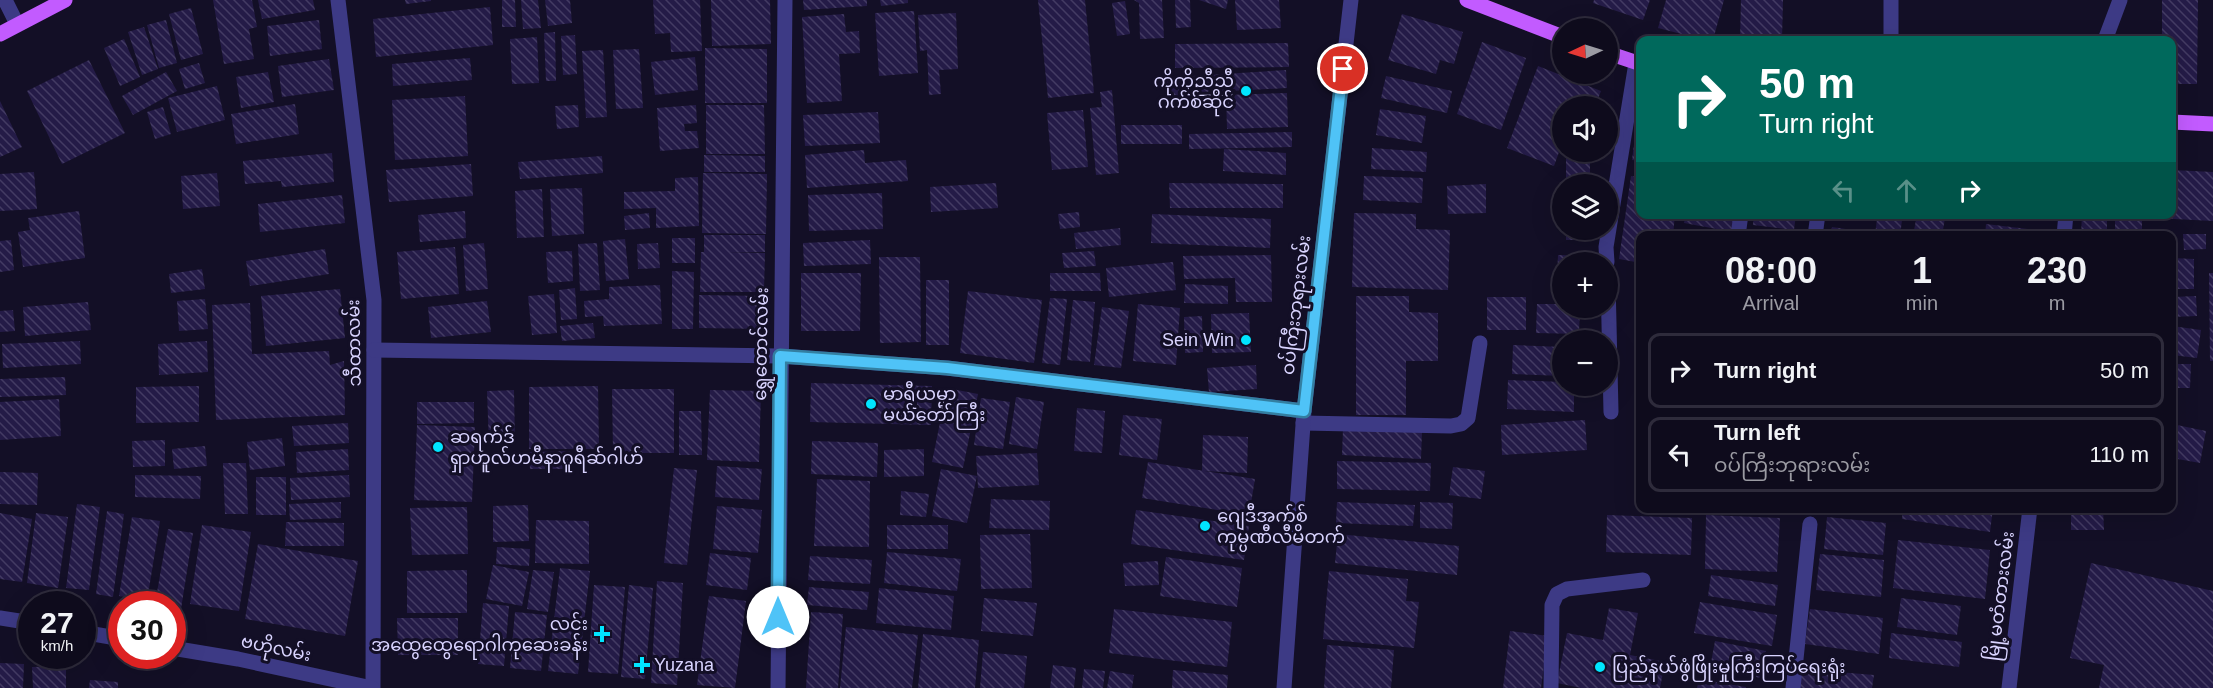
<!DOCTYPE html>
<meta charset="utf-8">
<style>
:root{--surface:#0e0b1c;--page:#171425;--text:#f1f3f6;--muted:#9b9ba3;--line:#2e2b3b}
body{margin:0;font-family:Arial,"Noto Sans Myanmar",sans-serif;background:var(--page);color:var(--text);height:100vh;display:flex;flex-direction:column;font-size:22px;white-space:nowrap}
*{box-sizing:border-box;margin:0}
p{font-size:20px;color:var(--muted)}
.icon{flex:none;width:33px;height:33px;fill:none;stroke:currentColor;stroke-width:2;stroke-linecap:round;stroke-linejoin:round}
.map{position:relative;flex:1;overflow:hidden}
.panel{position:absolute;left:1636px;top:231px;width:540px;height:282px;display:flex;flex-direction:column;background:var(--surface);border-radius:12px;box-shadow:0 6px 24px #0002,0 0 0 2px var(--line)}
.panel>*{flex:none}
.hud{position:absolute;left:1636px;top:36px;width:540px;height:183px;border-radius:12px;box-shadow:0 6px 24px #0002,0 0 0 2px var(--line);background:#00695c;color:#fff;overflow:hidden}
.needle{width:39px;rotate:266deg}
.fabs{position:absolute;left:1552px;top:18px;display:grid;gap:12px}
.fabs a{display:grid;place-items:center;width:66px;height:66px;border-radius:50%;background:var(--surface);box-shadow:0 6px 24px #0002,0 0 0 2px var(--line);font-size:30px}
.speed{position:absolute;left:18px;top:591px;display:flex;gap:12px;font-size:30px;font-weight:700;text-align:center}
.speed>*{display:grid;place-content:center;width:78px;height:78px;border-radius:50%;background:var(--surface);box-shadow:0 6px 24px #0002,0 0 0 2px var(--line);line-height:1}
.speed small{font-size:15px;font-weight:400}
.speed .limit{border:9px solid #d22;background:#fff;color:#111}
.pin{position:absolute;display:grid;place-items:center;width:51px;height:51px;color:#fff;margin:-26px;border:3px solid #fff;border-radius:50%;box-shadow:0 2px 6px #0007}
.me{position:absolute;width:66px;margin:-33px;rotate:0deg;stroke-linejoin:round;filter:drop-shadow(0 0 4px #0008)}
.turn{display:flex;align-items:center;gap:21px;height:126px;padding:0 24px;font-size:27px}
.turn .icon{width:78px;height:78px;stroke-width:2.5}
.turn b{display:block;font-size:42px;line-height:51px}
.lanes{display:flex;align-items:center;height:57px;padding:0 24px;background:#0003;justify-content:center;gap:30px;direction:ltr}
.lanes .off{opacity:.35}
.eta{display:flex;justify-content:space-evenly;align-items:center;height:102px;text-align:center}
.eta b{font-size:36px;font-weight:700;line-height:42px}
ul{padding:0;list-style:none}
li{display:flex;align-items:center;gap:18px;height:75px;margin:0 12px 9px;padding:0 12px;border:3px solid var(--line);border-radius:12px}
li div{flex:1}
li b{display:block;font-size:22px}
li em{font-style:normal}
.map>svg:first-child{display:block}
.building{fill:url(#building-back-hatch)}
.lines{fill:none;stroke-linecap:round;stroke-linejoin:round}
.minor{stroke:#3d3a85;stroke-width:15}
.major{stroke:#c25bff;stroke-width:15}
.route-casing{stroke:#337fa1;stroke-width:15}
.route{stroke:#4fc3f7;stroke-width:10}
.poi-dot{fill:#00e5ff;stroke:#130f26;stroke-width:2}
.labels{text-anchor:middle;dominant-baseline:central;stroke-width:6;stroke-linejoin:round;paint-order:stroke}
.poi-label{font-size:18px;fill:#d9d4ff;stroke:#130f26;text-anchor:start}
.street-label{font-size:18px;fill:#d9d4ff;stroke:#130f26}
</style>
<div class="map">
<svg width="2213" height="688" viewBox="0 0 2213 688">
<defs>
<pattern id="building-back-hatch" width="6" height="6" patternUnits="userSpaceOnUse" patternTransform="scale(1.5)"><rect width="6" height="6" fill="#241b47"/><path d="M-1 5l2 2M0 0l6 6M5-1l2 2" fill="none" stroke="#433b63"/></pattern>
</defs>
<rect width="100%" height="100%" fill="#130f26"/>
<g class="building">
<polygon points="213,0 252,0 257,27 249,29 254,59 224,64"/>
<polygon points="258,0 313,0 315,10 262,19"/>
<polygon points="405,0 431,0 431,1 406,4"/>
<polygon points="502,0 515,0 516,27 502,27"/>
<polygon points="521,0 538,0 541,28 523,29"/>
<polygon points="545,0 570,0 572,23 548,26"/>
<polygon points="653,0 700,0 702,51 671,52 670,33 655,34"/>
<polygon points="711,0 770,0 771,44 712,46"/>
<polygon points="803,0 867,0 867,6 804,10"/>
<polygon points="880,0 908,0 908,3 881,6"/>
<polygon points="1038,0 1085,0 1094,93 1048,98"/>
<polygon points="1134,0 1162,0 1164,38 1140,39 1139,3"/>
<polygon points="1175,0 1190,0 1191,27 1176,28"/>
<polygon points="1199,0 1228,0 1226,9"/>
<polygon points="1235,0 1279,0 1281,28 1237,30"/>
<polygon points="1594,0 1650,0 1643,20 1593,3"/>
<polygon points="1666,0 1724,0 1713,40 1705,40 1658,28"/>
<polygon points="1741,0 1783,0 1782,40 1740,40"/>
<polygon points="2162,0 2198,0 2197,84 2172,84 2172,40 2162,40"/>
<polygon points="1125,1 1130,34 1117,36 1112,3"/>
<polygon points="490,7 493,45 376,57 373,19"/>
<polygon points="191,8 203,54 181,60 169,14"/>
<polygon points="914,11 918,73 879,76 875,13"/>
<polygon points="956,13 958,69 939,70 941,94 929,95 927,50 920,51 918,15"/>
<polygon points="844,14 846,32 859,31 860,53 839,54 842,101 807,103 802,17"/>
<polygon points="1402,14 1463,32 1454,64 1440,60 1436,74 1388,60"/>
<polygon points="166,20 177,63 159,68 147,25"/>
<polygon points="319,20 322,49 270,56 267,26"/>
<polygon points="144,27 158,69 142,75 128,32"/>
<polygon points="555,32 556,81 546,81 544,33"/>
<polygon points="575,35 577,74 563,75 561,36"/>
<polygon points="537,37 539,83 512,84 510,39"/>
<polygon points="124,39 140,77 120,86 104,48"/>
<polygon points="1482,42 1526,58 1501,130 1457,114"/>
<polygon points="1288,43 1289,67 1175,68 1175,44"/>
<polygon points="705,48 767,49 767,103 705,103"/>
<polygon points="639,49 643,108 616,109 613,50"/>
<polygon points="603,50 607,117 586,118 582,51"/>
<polygon points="695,57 698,90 655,95 651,62"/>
<polygon points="470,58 472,80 393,86 392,64"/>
<polygon points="329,59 334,90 282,97 278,66"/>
<polygon points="89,60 125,133 62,164 27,91"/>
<polygon points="199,63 205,83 185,89 179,69"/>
<polygon points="1538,66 1601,91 1595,106 1563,106 1563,141 1554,166 1507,148"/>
<polygon points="1286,70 1287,88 1193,93 1191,76"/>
<polygon points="166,72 177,91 133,115 122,96"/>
<polygon points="268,72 274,102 241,108 236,77"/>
<polygon points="1168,73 1188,90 1179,101 1159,84"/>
<polygon points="1386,76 1452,91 1447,113 1381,98"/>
<polygon points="217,86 225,120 177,132 168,98"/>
<polygon points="1112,90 1119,173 1096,175 1090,108 1102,107 1100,92"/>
<polygon points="1287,93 1288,127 1227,129 1226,95"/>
<polygon points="465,96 468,156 395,160 392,100"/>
<polygon points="0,101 22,147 0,157"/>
<polygon points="295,104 299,134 236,144 231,114"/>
<polygon points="578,105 579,127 557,129 555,106"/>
<polygon points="696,105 697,123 684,124 685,131 697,131 699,148 660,151 657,108"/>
<polygon points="706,105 764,105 765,154 706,154"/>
<polygon points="163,107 171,134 155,139 147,112"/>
<polygon points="1380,109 1426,116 1422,143 1376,135"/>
<polygon points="1083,110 1088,167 1052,170 1047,113"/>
<polygon points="878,112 880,143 805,146 803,115"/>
<polygon points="1638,113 1641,114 1641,161 1632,160"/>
<rect x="1121" y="125" width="61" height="19"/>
<polygon points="1292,132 1292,147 1189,149 1189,134"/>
<polygon points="1372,148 1427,152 1426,172 1371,169"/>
<polygon points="1224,149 1286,153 1286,175 1223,171"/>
<polygon points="864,150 865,163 906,160 908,181 807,188 805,155"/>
<polygon points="332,153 334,182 282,187 281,181 245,184 243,161"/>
<polygon points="704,155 765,156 765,172 704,172"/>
<polygon points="602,156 603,173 520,179 518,162"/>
<rect x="1566" y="158" width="24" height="26"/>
<polygon points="471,164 473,196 389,202 386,170"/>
<polygon points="2172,170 2213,172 2213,221 2155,218 2155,214 2172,214"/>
<polygon points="34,172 37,209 0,211 0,174"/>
<polygon points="217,173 220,206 183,209 181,176"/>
<polygon points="703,173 767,174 766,234 702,233"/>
<polygon points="1364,176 1423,178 1422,203 1363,200"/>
<polygon points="1631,176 1641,177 1641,214 1675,214 1673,236 1641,236 1641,263 1619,259"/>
<polygon points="698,177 699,226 656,228 656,208 624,209 624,192 675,191 675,178"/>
<polygon points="996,183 998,208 931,212 930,187"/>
<polygon points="1169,183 1283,184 1283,208 1170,208"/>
<polygon points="1486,184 1486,213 1448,214 1447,186"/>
<polygon points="582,188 584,234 552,236 550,189"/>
<polygon points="542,189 544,237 517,238 515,191"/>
<polygon points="882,193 883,229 809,231 808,195"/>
<polygon points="342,195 345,223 260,232 258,204"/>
<polygon points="79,211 85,258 23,267 18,232 30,230 28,218"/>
<polygon points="465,211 466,238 420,242 418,215"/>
<polygon points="1079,212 1080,227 1060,229 1058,214"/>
<polygon points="649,213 650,228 625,230 624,216"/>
<polygon points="1354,213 1416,214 1416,229 1450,230 1448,290 1352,287"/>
<polygon points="1152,214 1271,219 1270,248 1151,243"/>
<polygon points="1686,214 1737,214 1733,232 1684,223"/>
<polygon points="1754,214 1796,214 1794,230 1753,225"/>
<polygon points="1917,214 1945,218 1942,236 1913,236"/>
<polygon points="2082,214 2107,214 2107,236 2081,236"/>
<rect x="2115" y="214" width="27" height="22"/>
<polygon points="1877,218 1902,220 1900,236 1875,236"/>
<polygon points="1986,224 2044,231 2043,236 1985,236"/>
<polygon points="1832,227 1866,232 1865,236 1830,236"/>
<polygon points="1120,228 1121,245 1076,249 1074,233"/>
<rect x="1566" y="230" width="25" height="10"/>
<polygon points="2183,234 2206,234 2206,249 2184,250"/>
<polygon points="704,235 765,235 765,252 727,252 765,253 764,292 700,292 701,252 704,252"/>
<rect x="672" y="238" width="23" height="25"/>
<polygon points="625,239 629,279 606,281 603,241"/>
<polygon points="11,240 14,270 0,272 0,241"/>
<polygon points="870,240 871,264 804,266 803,243"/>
<polygon points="484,243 488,289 466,291 463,245"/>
<polygon points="597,243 600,290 580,291 578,244"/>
<polygon points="658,243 660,268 638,269 637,244"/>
<polygon points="455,247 459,294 401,299 397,252"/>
<polygon points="325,249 329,274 250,286 246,261"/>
<polygon points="572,251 573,281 548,283 546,252"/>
<polygon points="1094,251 1096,266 1064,268 1062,253"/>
<polygon points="1271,255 1272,302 1236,302 1235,278 1184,279 1183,256"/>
<polygon points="1558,255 1588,256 1588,262 1563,262 1563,279 1557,279"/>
<polygon points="879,257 920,257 921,342 880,343"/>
<polygon points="2172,258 2194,259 2194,289 2172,289"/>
<polygon points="1173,262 1176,290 1109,297 1106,268"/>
<polygon points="202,269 205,289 171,293 169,274"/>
<polygon points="672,271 694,272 693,329 672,329"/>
<polygon points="801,273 861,273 860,331 801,331"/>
<polygon points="1050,273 1100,273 1101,291 1050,291"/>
<polygon points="2209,273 2213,273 2213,361 2210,361"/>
<rect x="926" y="280" width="23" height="65"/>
<polygon points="1185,284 1228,286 1228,304 1184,303"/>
<polygon points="660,285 662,324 604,326 603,316 585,317 584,301 609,299 609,287"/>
<polygon points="575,288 577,319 561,320 559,290"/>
<polygon points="340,289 345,338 266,346 261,296"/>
<polygon points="968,291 1042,300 1034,363 960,353"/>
<polygon points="554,294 557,333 532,335 528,296"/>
<polygon points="699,295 765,296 764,329 699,328"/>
<polygon points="1356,296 1409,296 1409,312 1438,313 1438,361 1406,361 1406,415 1356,415"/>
<polygon points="2196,296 2197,316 2172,317 2172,297"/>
<rect x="1487" y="297" width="39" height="33"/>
<polygon points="1050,298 1067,299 1060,365 1042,363"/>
<polygon points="205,299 208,329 179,331 177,301"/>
<polygon points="1073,300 1095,302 1090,362 1067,360"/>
<polygon points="487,301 491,332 431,338 428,307"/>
<polygon points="88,302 91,330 25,336 23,307"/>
<polygon points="250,303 252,354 329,351 330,365 344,361 345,415 216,420 212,305"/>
<polygon points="1138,304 1180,308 1176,365 1133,361"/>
<polygon points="1537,304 1563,304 1563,308 1580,308 1579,334 1536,333"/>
<polygon points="1102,307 1129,311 1121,368 1094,365"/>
<polygon points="13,310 15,331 0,332 0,311"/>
<polygon points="1249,313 1251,352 1212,353 1211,314"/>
<polygon points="1202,316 1203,352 1185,353 1184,317"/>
<polygon points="593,323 595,338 562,341 560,326"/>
<polygon points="2172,326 2201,330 2197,358 2172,355"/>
<polygon points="80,341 81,364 3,368 2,344"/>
<polygon points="207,341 208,372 159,375 158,344"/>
<polygon points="1513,345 1563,347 1563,376 1512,374"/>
<polygon points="2172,364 2191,364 2190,388 2172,388"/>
<polygon points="1256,365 1257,389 1209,392 1207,368"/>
<polygon points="65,377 66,395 0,397 0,379"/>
<polygon points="1508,380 1563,382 1563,386 1574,386 1574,412 1507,409"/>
<polygon points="811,383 932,386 931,425 810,422"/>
<polygon points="199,386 199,422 136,423 136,387"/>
<polygon points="598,386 599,449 529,449 529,387"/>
<polygon points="947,388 978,394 963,468 932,462"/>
<polygon points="612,389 674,389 674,453 613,453"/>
<polygon points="514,390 515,444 489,445 487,391"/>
<polygon points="710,390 761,391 759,462 707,460"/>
<polygon points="1016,397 1044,402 1037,449 1009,444"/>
<polygon points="981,398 1010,402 1003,449 974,445"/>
<polygon points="59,399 61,436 0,440 0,402"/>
<polygon points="417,402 474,402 474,423 417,424"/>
<polygon points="1077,408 1105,411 1102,453 1074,451"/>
<polygon points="679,411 701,411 702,455 679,455"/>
<polygon points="1123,415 1162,419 1157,460 1119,455"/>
<polygon points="1585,420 1587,450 1502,455 1501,425"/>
<polygon points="348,423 349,443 294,446 292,426"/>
<polygon points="2172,424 2206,431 2200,463 2172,458"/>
<polygon points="417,425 475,427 472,502 414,500"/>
<polygon points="1343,429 1422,432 1421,459 1342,455"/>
<polygon points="1203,435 1248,437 1247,473 1202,471"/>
<polygon points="282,438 285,466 250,470 247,442"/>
<polygon points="165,440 165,466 133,467 132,441"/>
<polygon points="812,441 878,443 877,477 811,474"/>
<polygon points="205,446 207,466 174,469 172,449"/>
<polygon points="348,449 349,470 297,473 296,452"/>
<polygon points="924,449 924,476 884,477 884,450"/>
<polygon points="570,451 570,469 530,469 529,452"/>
<polygon points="1037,453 1039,485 978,488 976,456"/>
<polygon points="1337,461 1431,463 1430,491 1337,489"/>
<polygon points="1148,462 1255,479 1249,515 1142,498"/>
<polygon points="223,463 246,463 248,514 225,514"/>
<polygon points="717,466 762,469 759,500 715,497"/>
<polygon points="1453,467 1485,471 1481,499 1449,495"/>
<polygon points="674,468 697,470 687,565 664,563"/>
<polygon points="941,469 977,476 967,523 932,516"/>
<polygon points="0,472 38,473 37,505 0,504"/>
<polygon points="135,475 201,476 200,499 135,497"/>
<polygon points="349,475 350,497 291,500 290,478"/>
<rect x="256" y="477" width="30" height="38"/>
<polygon points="817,479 870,481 869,547 814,546"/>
<polygon points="901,491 929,494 926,517 900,515"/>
<polygon points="991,499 1050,501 1049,530 989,528"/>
<polygon points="341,502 341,518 290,520 289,504"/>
<polygon points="1337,502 1415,505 1413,526 1336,523"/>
<polygon points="1420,502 1453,503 1452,529 1420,528"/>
<polygon points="77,504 100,507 89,590 66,588"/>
<polygon points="528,505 529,541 493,542 493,506"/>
<polygon points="717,506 762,510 758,553 713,549"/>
<polygon points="467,507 468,554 412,555 410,508"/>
<polygon points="1903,508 1993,508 1990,532 1902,519"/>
<polygon points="2071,508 2103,508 2104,530 2071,530"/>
<polygon points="1136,510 1249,526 1244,560 1131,544"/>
<polygon points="107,511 124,514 113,597 96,594"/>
<polygon points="0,513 32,519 22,582 0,579"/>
<polygon points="36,513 68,517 58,588 27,583"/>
<polygon points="1607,515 1692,518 1691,555 1606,552"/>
<polygon points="1706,515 1780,518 1777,572 1705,569"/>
<polygon points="132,517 160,521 147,601 119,596"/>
<polygon points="1827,517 1886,523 1883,555 1824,549"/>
<polygon points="536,520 589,521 589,564 535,563"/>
<polygon points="286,522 344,523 344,546 285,546"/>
<polygon points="202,525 251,532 239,611 190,604"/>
<rect x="887" y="525" width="61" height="24"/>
<polygon points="168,529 193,533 181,609 172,608 172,604 155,604"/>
<polygon points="1030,534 1032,588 981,589 980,535"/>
<polygon points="1338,534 1459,546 1457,575 1335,563"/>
<polygon points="1898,540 1990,550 1985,599 1893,588"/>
<polygon points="258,544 358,561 345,636 245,619"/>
<polygon points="497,547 530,549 529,566 496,564"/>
<polygon points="887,552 961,559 957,591 884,583"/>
<polygon points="710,553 751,558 747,590 706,585"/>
<polygon points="1820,554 1884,560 1881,597 1816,590"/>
<polygon points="810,556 872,560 870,584 808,580"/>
<polygon points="1166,557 1242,568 1237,607 1160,596"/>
<polygon points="1158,561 1159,585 1125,586 1123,563"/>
<polygon points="2091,563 2213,591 2213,688 2099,688 2104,665 2070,658"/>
<polygon points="493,565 529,572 522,606 486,599"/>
<polygon points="560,568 590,571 578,674 548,671"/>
<polygon points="467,570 467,613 407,613 407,571"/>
<polygon points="533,570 554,572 548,612 527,609"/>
<polygon points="1329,571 1408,579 1406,601 1419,602 1414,648 1323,639"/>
<polygon points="1711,575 1778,585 1775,606 1708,596"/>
<polygon points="657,581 683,583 677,685 651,683"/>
<polygon points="594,585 625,587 618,674 588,672"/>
<polygon points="629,585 653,588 645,679 621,677"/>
<polygon points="809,587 869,592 867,610 807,605"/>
<polygon points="879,588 954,596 951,630 876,623"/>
<polygon points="709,596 746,601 735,688 697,685"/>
<polygon points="984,598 1037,603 1033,636 981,631"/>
<polygon points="1901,598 1961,606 1957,635 1897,627"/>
<polygon points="1700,602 1777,615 1772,646 1694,633"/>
<polygon points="483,603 509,606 504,666 478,664"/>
<polygon points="1609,608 1638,613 1630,655 1665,662 1660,688 1581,688 1557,683 1567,633 1603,640"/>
<polygon points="1114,609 1232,622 1227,667 1109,653"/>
<polygon points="1810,609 1883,618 1879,654 1805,644"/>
<polygon points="515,612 547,615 541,671 510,668"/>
<polygon points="811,612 843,614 838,688 806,688"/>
<polygon points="397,618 458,618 458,655 398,655"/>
<polygon points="846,627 918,635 912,688 840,688"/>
<polygon points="1510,631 1548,636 1541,688 1503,688"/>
<polygon points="1891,633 1962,642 1959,667 1889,658"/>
<polygon points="923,634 979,640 975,688 918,688"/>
<polygon points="1715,641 1766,651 1761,678 1710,668"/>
<polygon points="1327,645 1394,650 1391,688 1324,688"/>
<polygon points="983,652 1027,656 1024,688 980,688"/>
<polygon points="0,663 24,664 23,688 0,688"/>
<polygon points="1053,665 1076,668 1074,688 1050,688"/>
<polygon points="66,666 66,688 33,688 32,667"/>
<polygon points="1084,669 1105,671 1103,688 1082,688"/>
<polygon points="1802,669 1874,675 1872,688 1800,688"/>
<polygon points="1173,670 1228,675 1227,688 1172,688"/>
<polygon points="1110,671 1134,675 1132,688 1107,688"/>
<polygon points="1699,679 1746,687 1746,688 1697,688"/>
<polygon points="90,680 118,682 118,688 89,688"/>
</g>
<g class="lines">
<g class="minor">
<polyline points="5,0 17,24"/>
<polyline points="338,0 374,300 373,688"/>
<polyline points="1891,40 1891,0"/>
<polyline points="2105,40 2120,0"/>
<polyline points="1738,236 1741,214"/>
<polyline points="1815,236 1818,214"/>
<polyline points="2064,236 2066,214"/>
<polyline points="1607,262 1606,247 1636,63"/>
<polyline points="1608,280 1611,412"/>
<polyline points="374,350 780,356 947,368 1304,411"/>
<polyline points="1303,423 1451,426 1461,424 1468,418 1480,343"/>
<polyline points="0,618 32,623"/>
<polyline points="82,632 122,639"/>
<polyline points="172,648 238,659 372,688"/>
<polyline points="778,688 785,0"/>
<polyline points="1284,688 1304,411 1351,0"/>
<polyline points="1551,688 1552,605 1557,594 1567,589 1643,580"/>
<polyline points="1793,688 1810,524"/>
<polyline points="2009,688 2030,508"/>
</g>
<g class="major">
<polyline points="1467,0 1563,37"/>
<polyline points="0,34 65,0"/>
<polyline points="1608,53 1641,64"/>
<polyline points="2172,122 2213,124"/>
</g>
</g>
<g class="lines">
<g class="route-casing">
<polyline id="route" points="778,617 780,356 947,368 1304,411 1343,69"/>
</g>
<use href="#route" class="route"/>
</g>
<g class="poi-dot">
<circle cx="1246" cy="91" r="6"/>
<circle cx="1246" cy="340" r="6"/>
<circle cx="871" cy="404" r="6"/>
<circle cx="438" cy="447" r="6"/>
<circle cx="1205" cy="526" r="6"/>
<path d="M599 625h6v6h6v6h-6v6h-6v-6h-6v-6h6z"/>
<path d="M639 656h6v6h6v6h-6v6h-6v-6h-6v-6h6z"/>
<circle cx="1600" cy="667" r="6"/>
</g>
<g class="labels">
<g class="poi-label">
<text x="1234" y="81" text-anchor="end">ကိုကိုညီညီ<tspan x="1234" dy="21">ဂက်စ်ဆိုင်</tspan></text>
<text x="1234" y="340" text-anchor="end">Sein Win</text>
<text x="883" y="394">မာရီယမ္မာ<tspan x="883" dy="21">မယ်တော်ကြီး</tspan></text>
<text x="450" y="437">ဆရက်ဒ်<tspan x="450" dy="21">ရှာဟူလ်ဟမီနာဂူရီဆ်ဂါဟ်</tspan></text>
<text x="1217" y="516">ဂျေဒီအက်စ်<tspan x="1217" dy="21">ကုမ္ပဏီလီမိတက်</tspan></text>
<text x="588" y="624" text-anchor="end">လင်း<tspan x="588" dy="21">အထွေထွေရောဂါကုဆေးခန်း</tspan></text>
<text x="654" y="665">Yuzana</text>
<text x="1612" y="667">ပြည်နယ်ဖွံဖြိုးမှုကြီးကြပ်ရေးရုံး</text>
</g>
<g class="street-label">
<text transform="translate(1296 305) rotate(-83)">ဝပ်ကြီးဘုရားလမ်း</text>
<text transform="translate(354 343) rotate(-91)">သီထာလမ်း</text>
<text transform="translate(761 344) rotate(-89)">ရွှေတောင်လမ်း</text>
<text transform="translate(2000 596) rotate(-83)">မြို့မတံတားလမ်း</text>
<text transform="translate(276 648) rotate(12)">ဗဟိုလမ်း</text>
</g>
</g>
</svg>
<div class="fabs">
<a><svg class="needle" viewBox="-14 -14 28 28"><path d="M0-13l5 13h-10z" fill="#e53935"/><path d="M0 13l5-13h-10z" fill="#9b9ba3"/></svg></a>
<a><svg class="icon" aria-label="sound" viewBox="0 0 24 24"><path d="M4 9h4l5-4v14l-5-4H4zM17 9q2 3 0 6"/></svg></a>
<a><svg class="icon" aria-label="layers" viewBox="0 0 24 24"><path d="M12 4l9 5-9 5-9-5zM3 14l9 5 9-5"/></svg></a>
<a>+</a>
<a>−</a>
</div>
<div class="speed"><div>27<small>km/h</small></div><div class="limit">30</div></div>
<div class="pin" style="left:1343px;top:69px;background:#d93025"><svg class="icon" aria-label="arrive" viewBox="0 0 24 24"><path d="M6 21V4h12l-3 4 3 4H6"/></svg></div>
<svg class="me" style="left:778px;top:617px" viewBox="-20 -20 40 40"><circle r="19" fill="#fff"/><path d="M0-13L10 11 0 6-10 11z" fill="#4fc3f7"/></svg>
<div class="hud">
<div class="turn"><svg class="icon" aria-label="right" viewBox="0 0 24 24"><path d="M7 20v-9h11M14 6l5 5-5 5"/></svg><div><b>50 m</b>Turn right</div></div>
<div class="lanes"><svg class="icon off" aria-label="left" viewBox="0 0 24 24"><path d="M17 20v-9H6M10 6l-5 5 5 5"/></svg><svg class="icon off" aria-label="ahead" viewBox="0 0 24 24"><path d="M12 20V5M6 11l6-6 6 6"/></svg><svg class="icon" aria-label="right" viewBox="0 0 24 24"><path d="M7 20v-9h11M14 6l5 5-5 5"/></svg></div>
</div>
<section class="panel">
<div class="eta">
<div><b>08:00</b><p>Arrival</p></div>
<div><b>1</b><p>min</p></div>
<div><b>230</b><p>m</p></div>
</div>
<ul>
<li><svg class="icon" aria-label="right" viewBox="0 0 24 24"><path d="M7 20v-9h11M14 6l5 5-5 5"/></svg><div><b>Turn right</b></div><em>50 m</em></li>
<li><svg class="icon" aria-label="left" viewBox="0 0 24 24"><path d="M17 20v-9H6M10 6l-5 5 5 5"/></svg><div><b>Turn left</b><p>ဝပ်ကြီးဘုရားလမ်း</p></div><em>110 m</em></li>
</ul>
</section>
</div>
